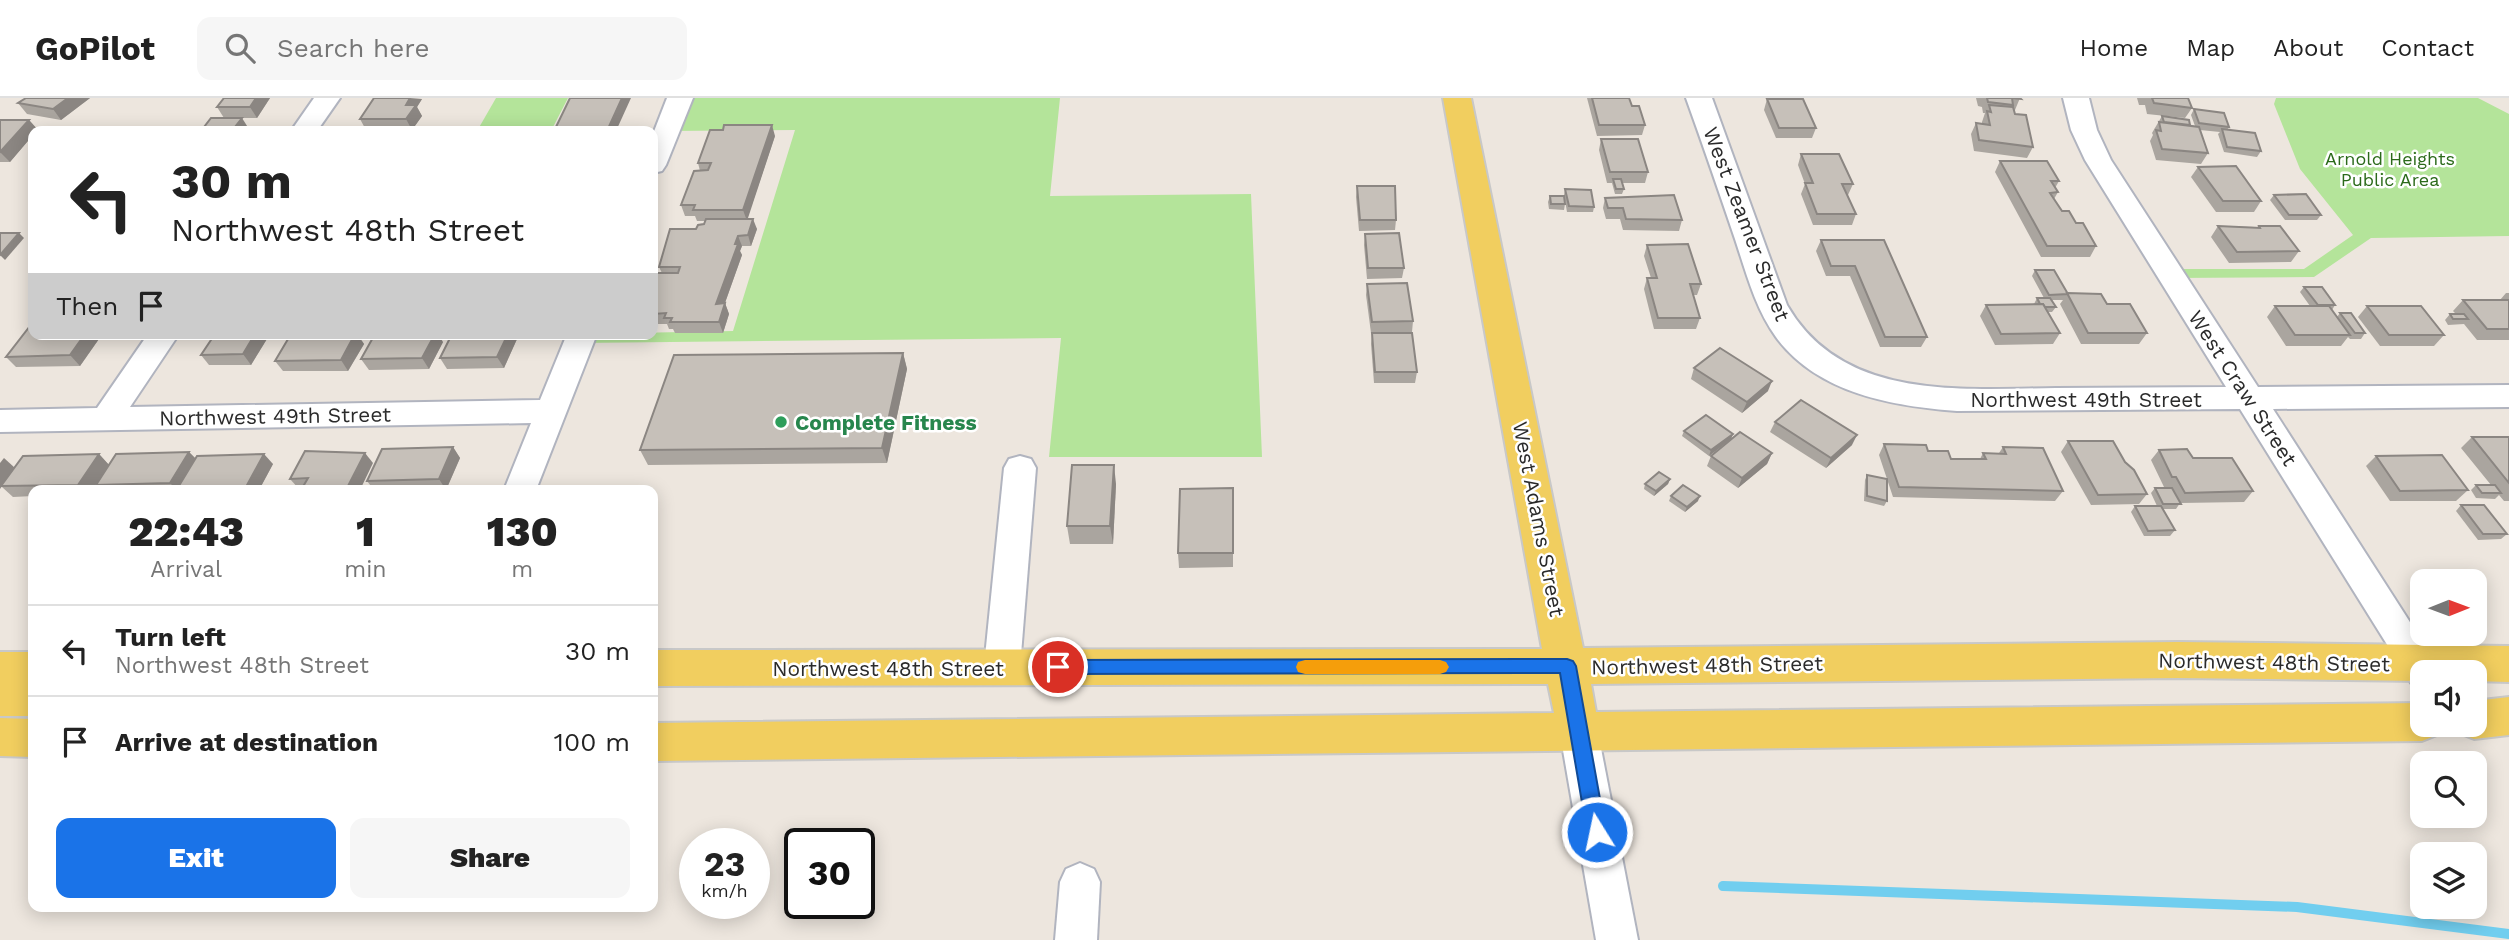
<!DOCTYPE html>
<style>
:root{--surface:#fff;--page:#f6f6f6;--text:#222;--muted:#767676;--line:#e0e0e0;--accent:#1a73e8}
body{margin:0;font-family:"Work Sans",sans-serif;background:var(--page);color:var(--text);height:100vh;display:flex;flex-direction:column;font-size:26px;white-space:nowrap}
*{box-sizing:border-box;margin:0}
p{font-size:23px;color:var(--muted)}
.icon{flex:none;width:38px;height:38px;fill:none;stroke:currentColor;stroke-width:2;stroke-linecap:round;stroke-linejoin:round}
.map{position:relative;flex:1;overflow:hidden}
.drawer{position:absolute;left:28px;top:387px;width:630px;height:427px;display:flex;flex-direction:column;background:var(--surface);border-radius:14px;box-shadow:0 4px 18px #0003}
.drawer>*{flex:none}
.guide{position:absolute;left:28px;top:28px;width:630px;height:214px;border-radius:14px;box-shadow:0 4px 18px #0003;background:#fff;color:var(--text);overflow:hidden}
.needle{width:46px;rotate:89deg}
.buttons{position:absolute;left:2410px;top:471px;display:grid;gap:14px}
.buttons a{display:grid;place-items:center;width:77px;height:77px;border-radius:14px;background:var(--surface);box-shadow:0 4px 18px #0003;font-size:35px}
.speed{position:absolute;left:679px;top:730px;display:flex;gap:14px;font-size:35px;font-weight:700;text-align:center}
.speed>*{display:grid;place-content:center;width:91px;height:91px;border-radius:50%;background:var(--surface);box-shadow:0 4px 18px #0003;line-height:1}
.speed small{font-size:18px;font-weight:400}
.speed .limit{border:4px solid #111;border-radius:10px;background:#fff;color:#111}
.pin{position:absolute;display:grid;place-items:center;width:60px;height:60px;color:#fff;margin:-30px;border:4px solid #fff;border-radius:50%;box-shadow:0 2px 7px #0007}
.me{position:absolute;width:77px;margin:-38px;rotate:350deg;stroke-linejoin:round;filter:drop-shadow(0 0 5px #0008)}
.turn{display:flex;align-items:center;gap:24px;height:147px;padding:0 28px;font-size:32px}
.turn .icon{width:91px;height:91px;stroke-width:2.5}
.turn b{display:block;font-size:49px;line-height:60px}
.then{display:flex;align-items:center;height:66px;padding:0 28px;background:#0003;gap:14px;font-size:26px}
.eta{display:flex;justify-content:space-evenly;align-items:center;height:119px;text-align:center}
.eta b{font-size:42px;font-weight:800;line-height:49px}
.cta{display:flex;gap:14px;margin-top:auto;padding:14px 28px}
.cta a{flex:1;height:80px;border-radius:14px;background:var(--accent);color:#fff;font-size:28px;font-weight:800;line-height:80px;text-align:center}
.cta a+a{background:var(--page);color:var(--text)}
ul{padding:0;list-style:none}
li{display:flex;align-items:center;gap:21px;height:91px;padding:0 28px;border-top:2px solid var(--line)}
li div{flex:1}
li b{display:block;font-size:26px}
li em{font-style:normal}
header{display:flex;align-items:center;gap:42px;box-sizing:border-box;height:98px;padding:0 35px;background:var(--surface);border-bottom:2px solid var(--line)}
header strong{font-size:33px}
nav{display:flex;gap:38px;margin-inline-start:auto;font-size:24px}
.search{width:490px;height:63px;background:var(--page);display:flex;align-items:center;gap:18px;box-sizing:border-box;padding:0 24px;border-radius:14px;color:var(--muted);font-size:26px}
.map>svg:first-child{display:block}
.green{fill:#b4e49a}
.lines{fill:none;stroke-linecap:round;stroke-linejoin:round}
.stream{stroke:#71ceef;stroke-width:10}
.minor-casing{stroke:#b1b4bf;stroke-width:4}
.major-casing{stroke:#c8c8c8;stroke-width:4}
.minor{fill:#fff;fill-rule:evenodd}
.major{fill:#f1ce5f;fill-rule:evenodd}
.wall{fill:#aaa59f}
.shaded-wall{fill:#8b8682}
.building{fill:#c6c0b9;stroke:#8b8682;stroke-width:2}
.route{fill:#1a73e8;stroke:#114b97;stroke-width:2}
.slow{fill:#f59e0b}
.leisure-dot{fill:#2e9e5b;stroke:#fff;stroke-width:2.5}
.labels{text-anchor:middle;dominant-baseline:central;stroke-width:5;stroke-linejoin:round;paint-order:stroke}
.far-park-label{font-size:18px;fill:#2b6a1a;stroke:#fff}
.street-label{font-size:21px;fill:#2b2b2b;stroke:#fff}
.leisure-label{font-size:21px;font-weight:bold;fill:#27864d;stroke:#fff;text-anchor:start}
</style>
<header>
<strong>GoPilot</strong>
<div class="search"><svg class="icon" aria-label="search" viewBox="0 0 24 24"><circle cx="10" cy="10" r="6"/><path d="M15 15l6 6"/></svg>Search here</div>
<nav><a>Home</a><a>Map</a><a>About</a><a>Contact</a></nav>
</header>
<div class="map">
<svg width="2509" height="842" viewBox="0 0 2509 842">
<rect width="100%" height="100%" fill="#ede6de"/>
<g class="green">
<polygon points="496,0 568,0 551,33 477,33"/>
<polygon points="680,0 1060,0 1050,98 1251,96 1262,359 1049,359 1061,240 578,245 582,236 733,233 795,32 667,33"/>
<polygon points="2276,0 2478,0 2509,16 2509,138 2371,140 2314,179 2173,180 2167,171 2304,171 2353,137 2300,71 2274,6"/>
</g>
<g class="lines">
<polyline class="stream" points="1723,788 2297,809 2509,836"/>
<g class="minor-casing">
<g id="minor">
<polygon points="314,0 340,0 317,33 291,33"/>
<polygon points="667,0 693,0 666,67 662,73 653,75 653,36"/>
<path d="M1686,0H1712L1787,207C1842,303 1960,291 2056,290C2113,290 2170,289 2226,289L2085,62L2071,32L2063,0H2089L2097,32L2111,62L2258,289L2509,287V309L2273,311L2442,574H2422V589L2411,585L2240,311L1957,313C1892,308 1817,295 1776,239C1755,210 1746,174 1735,141C1719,94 1703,47 1686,0Z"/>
<polygon points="148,236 179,236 130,309 540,302 567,236 597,236 536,392 504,392 531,325 0,334 0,312 97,310"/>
<polygon points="1020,358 1031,361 1036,370 1020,569 1015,580 1002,584 989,580 984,569 1004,370 1009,361"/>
<polygon points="1579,619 1592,623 1598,635 1638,842 1596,842 1560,635 1566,623"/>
<polygon points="1080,765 1094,771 1100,784 1097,842 1055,842 1060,784 1066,771"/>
</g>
</g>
<g class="major-casing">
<g id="major">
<polygon points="1443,0 1471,0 1583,550 2178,544 2509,548 2509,584 2474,583 2474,574 2422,574 2422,583 2178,580 1591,586 1596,614 2422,605 2422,626 2442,626 2437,637 2422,643 653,663 653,625 1554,615 1548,586 653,588 653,552 1542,551"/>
<rect x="0" y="554" width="33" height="64"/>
<polygon points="2509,599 2509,637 2474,641 2459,635 2455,626 2474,626 2474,603"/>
<polygon points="0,620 33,621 33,659 0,658"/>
</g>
</g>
<use href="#minor" class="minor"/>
<use href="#major" class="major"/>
</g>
<g class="wall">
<polygon points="26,0 90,0 61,22 27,16 18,5"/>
<polygon points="270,0 257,20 224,20 217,9"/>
<polygon points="1587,0 1629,0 1632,8 1645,27 1642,37 1597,38"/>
<polygon points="1976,0 2020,0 2015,12 2014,12 2015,16 2033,49 2027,60 1974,53 1971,36 1976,25 1982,26 1982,24 1985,15 1983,15 1982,9 1978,8"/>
<polygon points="2137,0 2188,0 2192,10 2185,20 2147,16 2145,7 2139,7"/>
<polygon points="422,1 417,9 422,18 412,32 366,32 360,21"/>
<polygon points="1767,1 1816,30 1812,40 1776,40 1764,12"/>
<polygon points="2194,11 2229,29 2228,31 2261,53 2257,59 2224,54 2218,36 2220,34 2200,32 2208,55 2201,66 2156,62 2150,43 2153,37 2152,35 2162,18 2195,28 2191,17"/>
<polygon points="0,22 29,22 38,32 33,33 33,37 10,64 0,64"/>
<polygon points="775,38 747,121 757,131 751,148 742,148 740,153 742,157 725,205 729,216 723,235 675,235 673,231 669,231 667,226 653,226 653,184 662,175 659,169 696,131 704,126 705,123 697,123 695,118 685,118 681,107 700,73 698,65"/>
<polygon points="1601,41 1648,74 1645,85 1622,85 1624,91 1622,96 1615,96 1612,85 1607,85 1599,52"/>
<polygon points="1801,56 1853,86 1848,97 1847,97 1856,116 1852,127 1813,127 1801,96 1805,86 1798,67"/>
<polygon points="2000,63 2059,83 2055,90 2058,94 2054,101 2062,113 2076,125 2096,148 2090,159 2041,159 1995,74"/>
<polygon points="2198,69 2261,103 2254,114 2216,114 2191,79"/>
<polygon points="1357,88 1396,122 1395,132 1359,133 1356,99"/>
<polygon points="1565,91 1594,109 1593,114 1567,114 1564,97"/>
<polygon points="2274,97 2321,117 2317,122 2285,122 2270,102"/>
<polygon points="1550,98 1565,106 1564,112 1549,111 1548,104"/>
<polygon points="1605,100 1682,122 1679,133 1623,132 1620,121 1606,121 1603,110"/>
<polygon points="2218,128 2257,129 2259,128 2299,153 2291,164 2229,165 2211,139"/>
<polygon points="1365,136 1404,170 1402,180 1367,181 1364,147"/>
<polygon points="1821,142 1884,142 1927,239 1921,249 1880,249 1850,178 1826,178 1816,153"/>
<polygon points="1647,147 1701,186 1697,197 1693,197 1700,220 1696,231 1654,231 1644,191 1647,180 1651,180 1644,158"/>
<polygon points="2035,172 2067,195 2107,206 2147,235 2139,246 2081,246 2060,206 2063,202 2052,202 2056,209 2052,214 2048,214 2060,235 2053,246 1995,247 1980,218 1986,207 2034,206 2037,200 2044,200 2032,178"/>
<polygon points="1367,186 1413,223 1412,234 1371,235 1366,197"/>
<polygon points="2304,189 2335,207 2332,212 2337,219 2340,215 2365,235 2361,241 2350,241 2348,239 2341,248 2286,248 2267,219 2275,208 2310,208 2300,194"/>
<polygon points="2506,195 2509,195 2509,242 2477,242 2464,226 2448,227 2445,222 2450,216 2456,216 2453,213 2463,202 2500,202"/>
<polygon points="2367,208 2444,237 2434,248 2380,248 2358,219"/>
<polygon points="1372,235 1417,274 1415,285 1374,285 1371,246"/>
<polygon points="215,236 270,236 251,267 209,267 201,257"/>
<polygon points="291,236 357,236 364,246 348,273 283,273 275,263"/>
<polygon points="101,238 80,268 16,269 6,259"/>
<polygon points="517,241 504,270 447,271 440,260"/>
<polygon points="443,244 429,271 369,272 361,261"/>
<polygon points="903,255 907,271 887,365 648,367 640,352"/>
<polygon points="1694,270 1768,293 1742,315 1691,281"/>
<polygon points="1775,324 1852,347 1826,370 1770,334"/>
<polygon points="1684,333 1733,336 1731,341 1709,358 1682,338"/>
<polygon points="2472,339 2509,339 2509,403 2504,403 2499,397 2495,401 2476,400 2471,392 2476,387 2491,387 2461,350"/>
<polygon points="2068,343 2125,364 2147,396 2139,406 2091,407 2061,354"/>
<polygon points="1884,346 1928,353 1951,361 1980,361 1983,355 1999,355 2003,349 2063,393 2055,403 1893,399 1879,357"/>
<polygon points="453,349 460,360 446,392 374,392 367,383"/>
<polygon points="2159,352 2193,360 2253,393 2244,404 2180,405 2176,411 2163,411 2175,432 2170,438 2144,438 2131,414 2135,408 2157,408 2151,395 2155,390 2168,390 2167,389 2164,389 2151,362"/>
<polygon points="189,354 196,361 273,366 259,392 101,392 96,387"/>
<polygon points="1772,355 1767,366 1738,390 1707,368 1711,358"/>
<polygon points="99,356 109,367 92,392 33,392 33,398 13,399 2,389 15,370"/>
<polygon points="2376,358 2468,392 2456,403 2390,403 2366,368"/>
<polygon points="373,365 302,391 299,391 290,381"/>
<polygon points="1867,377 1887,403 1884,408 1864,403 1865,382"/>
<polygon points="1670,381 1668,386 1654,398 1644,391 1645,386"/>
<polygon points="1116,386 1113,446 1070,446 1067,428"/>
<polygon points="1233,390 1233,469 1179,470 1178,455"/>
<polygon points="1671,398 1698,403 1685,414 1669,403"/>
<polygon points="2461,407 2507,436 2501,441 2478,442 2456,413"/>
</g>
<g class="shaded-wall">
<polygon points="68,0 90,0 61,22 53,11"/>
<polygon points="256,0 270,0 257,20 250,9"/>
<polygon points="410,0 422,1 417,9 422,18 412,32 406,21 406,7"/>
<polygon points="622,0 631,0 616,33 607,33"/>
<polygon points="242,20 249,31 247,33 235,33 235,29"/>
<polygon points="29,22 38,32 33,33 33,37 10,64 0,54"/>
<polygon points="772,27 775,38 747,123 743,112"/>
<polygon points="753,121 757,131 751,148 748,137"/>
<polygon points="19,135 24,140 5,162 0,157"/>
<polygon points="738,138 742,148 740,153 742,157 721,216 716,206"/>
<polygon points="725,205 729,216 723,235 719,224"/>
<polygon points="85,236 100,236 101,238 80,268 70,257"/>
<polygon points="255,236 270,236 251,267 243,256"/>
<polygon points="355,236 357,236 364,246 348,273 341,262"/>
<polygon points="435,236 438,236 443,244 429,271 422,260"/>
<polygon points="508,236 514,236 517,241 504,270 497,259"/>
<polygon points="903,255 907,271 887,365 882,350"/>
<polygon points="1772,283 1768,293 1742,315 1747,304"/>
<polygon points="1733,336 1731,341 1709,358 1711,352"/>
<polygon points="1857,337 1852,347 1826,370 1831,360"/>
<polygon points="453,349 460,360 446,392 439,381"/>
<polygon points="189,354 199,364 177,392 170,385"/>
<polygon points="365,355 373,365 360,392 346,392"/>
<polygon points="1772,355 1767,366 1738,390 1742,380"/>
<polygon points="99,356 109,367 92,392 83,392 78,387"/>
<polygon points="264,356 273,366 259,392 248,392 246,389"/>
<polygon points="4,360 15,370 0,391 0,365"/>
<polygon points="1114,367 1116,386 1113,446 1110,428"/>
<polygon points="1670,381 1668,386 1654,398 1656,393"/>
<polygon points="1700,398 1698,403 1685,414 1687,409"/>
</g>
<g class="building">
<polygon points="26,0 68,0 53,11 18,5"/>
<polygon points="224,0 256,0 250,9 217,9"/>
<polygon points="374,0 410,0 406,7 416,7 406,21 360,21"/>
<polygon points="570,0 622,0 607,33 554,33"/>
<polygon points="1592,0 1629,0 1632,8 1639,8 1645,27 1599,27"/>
<polygon points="1987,0 2020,0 2021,1 2012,0 2013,7 1988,4"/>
<polygon points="2152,0 2188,0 2192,10 2154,5"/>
<polygon points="1767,1 1803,1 1816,30 1779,30"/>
<polygon points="1989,7 2013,9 2015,16 2026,17 2033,49 1979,42 1976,25 1990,27 1987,13 1991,14"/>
<polygon points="2194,11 2224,15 2229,29 2199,25"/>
<polygon points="2162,18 2189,22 2190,27 2164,24"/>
<polygon points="211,20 242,20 235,29 238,29 235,33 201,33"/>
<polygon points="0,22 29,22 0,54"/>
<polygon points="2159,24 2199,29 2208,55 2162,51 2156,32 2161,33"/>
<polygon points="724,27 772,27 743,112 693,112 695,107 681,107 694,73 708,72 711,65 698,65 710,32 723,32"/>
<polygon points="2222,31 2255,35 2261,53 2227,49"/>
<polygon points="388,32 387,33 353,33 354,33"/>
<polygon points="1601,41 1638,41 1648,74 1610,74"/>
<polygon points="1801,56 1839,56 1853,86 1842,86 1856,116 1817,116 1805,85 1813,85"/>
<polygon points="2000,63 2047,63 2059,83 2051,83 2058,94 2050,95 2062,113 2069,113 2076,125 2083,125 2096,148 2047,148"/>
<polygon points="2236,68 2261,103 2223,103 2198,69"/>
<polygon points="1613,81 1621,81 1624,91 1616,91"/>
<polygon points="1357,88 1395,88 1396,122 1360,122"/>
<polygon points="1565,91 1591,92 1594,109 1569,108"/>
<polygon points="2306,96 2321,117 2289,117 2274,97"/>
<polygon points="1674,97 1682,122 1626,121 1623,110 1608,110 1605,100"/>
<polygon points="1550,98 1564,98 1565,106 1551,106"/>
<polygon points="706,121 753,121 748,137 738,138 735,146 738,146 716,206 725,205 719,224 670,224 672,220 664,220 666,215 653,216 653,184 657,175 678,175 680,169 659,169 670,131 696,131 698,127 704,126"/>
<polygon points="2218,128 2260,130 2259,128 2280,128 2299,153 2237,154"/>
<polygon points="0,135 19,135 0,157"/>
<polygon points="1399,135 1404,170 1368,170 1365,136"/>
<polygon points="1821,142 1884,142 1927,239 1885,239 1855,168 1831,168"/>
<polygon points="1688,146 1701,186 1690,186 1700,220 1658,220 1647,180 1657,180 1647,147"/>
<polygon points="2035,172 2054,172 2068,196 2049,197"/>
<polygon points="1407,185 1413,223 1372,224 1367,186"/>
<polygon points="2304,189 2322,189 2335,207 2318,207"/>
<polygon points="2067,195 2101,196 2107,206 2130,206 2147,235 2088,235"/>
<polygon points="2037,200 2050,200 2056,209 2045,209 2043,206 2040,206"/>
<polygon points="2463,202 2509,202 2509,231 2487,231"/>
<polygon points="2043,206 2060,235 2001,236 1986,207"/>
<polygon points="2275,208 2329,208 2350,237 2295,237"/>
<polygon points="2367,208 2421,208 2444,237 2389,237"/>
<polygon points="2340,215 2351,215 2365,235 2355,235"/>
<polygon points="2450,216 2464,216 2468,221 2453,221"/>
<polygon points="30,228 33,228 33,236 85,236 70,257 6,259"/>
<polygon points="1372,235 1412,235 1417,274 1375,274"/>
<polygon points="215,236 255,236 243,256 201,257"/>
<polygon points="291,236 355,236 341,262 275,263"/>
<polygon points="375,236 435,236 422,260 361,261"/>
<polygon points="452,236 508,236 497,259 440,260"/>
<polygon points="1720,250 1772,283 1747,304 1694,270"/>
<polygon points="903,255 882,350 640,352 674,257"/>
<polygon points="1801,302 1857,337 1831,360 1775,324"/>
<polygon points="1706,317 1733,336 1711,352 1684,333"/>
<polygon points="1740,334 1772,355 1742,380 1711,358"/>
<polygon points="2472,339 2509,339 2509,385"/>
<polygon points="2068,343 2113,343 2125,364 2134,372 2147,396 2098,397"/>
<polygon points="1884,346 1926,347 1928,353 1948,353 1951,361 1986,361 1983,355 2006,356 2003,349 2043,350 2063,393 1899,389"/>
<polygon points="453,349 439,381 367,383 382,351"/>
<polygon points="2187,351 2193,360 2232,360 2253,393 2185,395 2176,379 2172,379 2159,352"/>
<polygon points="305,353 365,355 346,392 301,392 308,380 290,381"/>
<polygon points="189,354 170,385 96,387 116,356"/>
<polygon points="99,356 78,387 1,388 23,358"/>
<polygon points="264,356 246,389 177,391 197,358"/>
<polygon points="2442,357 2468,392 2400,393 2376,358"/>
<polygon points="1072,367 1114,367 1110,428 1067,428"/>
<polygon points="1659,374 1670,381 1656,393 1645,386"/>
<polygon points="1867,377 1887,381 1887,403 1867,398"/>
<polygon points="1683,387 1700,398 1687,409 1671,398"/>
<polygon points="2476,387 2495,387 2501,395 2482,395"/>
<polygon points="1233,390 1233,455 1178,455 1180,391"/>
<polygon points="2155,390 2172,390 2181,406 2163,406"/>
<polygon points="2461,407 2484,407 2507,436 2483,436"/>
<polygon points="2135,408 2161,408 2175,432 2148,433"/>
</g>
<polygon class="route" points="1567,561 1573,563 1576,568 1606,734 1603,740 1597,743 1590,740 1587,734 1560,575 1058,576 1052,574 1050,569 1052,564 1058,562"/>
<polygon class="slow" points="1305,562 1440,562 1446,564 1449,569 1446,574 1440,576 1305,576 1298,574 1296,569 1298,564"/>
<circle class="leisure-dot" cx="781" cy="324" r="7"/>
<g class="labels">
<g class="far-park-label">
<text x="2390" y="60">Arnold Heights<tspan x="2390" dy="21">Public Area</tspan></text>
</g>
<g class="street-label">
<text transform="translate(1747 126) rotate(69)">West Zeamer Street</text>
<text transform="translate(2243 290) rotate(57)">West Craw Street</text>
<text x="2086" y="301">Northwest 49th Street</text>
<text transform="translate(275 318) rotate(-1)">Northwest 49th Street</text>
<text transform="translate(1539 421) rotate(79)">West Adams Street</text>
<text transform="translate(2274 564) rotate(1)">Northwest 48th Street</text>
<text transform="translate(1707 567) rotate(-1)">Northwest 48th Street</text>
<text x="888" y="570">Northwest 48th Street</text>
</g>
<g class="leisure-label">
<text x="795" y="324">Complete Fitness</text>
</g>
</g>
</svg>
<div class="buttons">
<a><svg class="needle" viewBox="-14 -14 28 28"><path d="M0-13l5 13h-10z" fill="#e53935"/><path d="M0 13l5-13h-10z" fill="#767676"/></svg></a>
<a><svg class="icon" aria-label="sound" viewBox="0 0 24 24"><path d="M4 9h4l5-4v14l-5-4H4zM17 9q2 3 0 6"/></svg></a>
<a><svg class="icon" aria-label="search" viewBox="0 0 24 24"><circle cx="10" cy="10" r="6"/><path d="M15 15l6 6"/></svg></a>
<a><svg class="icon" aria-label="layers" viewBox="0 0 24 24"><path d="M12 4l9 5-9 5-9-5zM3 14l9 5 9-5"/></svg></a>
</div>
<div class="speed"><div>23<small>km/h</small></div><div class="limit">30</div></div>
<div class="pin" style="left:1058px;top:569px;background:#d93025"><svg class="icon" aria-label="arrive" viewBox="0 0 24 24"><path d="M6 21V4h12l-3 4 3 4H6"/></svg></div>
<svg class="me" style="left:1597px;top:734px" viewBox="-20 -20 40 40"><circle r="17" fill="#1a73e8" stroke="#fff" stroke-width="3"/><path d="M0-11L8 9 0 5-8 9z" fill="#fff"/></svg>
<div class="guide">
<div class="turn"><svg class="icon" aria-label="left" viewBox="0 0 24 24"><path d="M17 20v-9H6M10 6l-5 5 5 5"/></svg><div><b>30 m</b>Northwest 48th Street</div></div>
<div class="then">Then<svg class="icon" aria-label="arrive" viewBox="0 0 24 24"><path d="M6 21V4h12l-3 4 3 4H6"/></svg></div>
</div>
<section class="drawer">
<div class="eta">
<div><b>22:43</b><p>Arrival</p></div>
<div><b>1</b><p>min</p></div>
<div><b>130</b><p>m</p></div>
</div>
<ul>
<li><svg class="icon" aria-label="left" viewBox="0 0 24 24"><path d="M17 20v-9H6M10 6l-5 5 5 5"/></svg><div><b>Turn left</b><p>Northwest 48th Street</p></div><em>30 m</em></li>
<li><svg class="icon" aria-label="arrive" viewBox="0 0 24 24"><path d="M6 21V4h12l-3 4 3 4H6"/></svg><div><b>Arrive at destination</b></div><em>100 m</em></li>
</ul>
<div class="cta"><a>Exit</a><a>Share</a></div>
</section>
</div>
